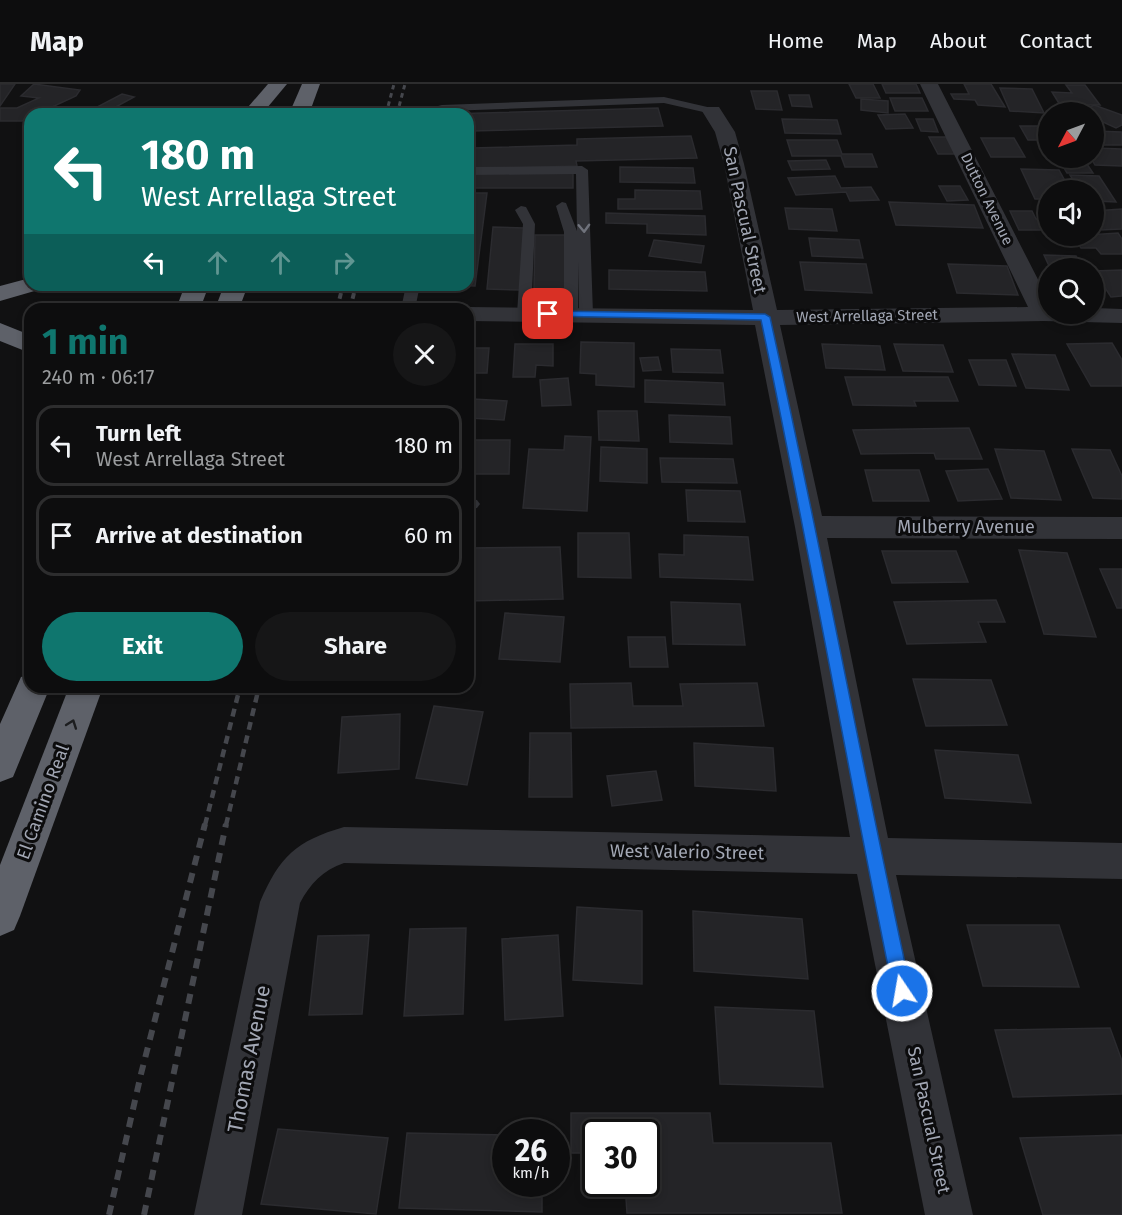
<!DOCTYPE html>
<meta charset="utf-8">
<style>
:root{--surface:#0d0d0e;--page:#161617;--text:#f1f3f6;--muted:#9a9c9e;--line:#2d2d2e;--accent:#0f766e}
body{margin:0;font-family:"Fira Sans",sans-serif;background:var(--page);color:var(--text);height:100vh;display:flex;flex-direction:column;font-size:22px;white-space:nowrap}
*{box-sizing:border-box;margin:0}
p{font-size:20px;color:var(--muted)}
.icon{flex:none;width:33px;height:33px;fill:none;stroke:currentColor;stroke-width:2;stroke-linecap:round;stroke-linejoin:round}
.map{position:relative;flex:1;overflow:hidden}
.drawer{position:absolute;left:24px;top:219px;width:450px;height:390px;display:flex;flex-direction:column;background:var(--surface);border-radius:18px;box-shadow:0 3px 9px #0003,0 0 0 2px var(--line)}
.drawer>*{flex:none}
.banner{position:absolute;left:24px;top:24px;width:450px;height:183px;border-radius:18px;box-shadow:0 3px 9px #0003,0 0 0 2px var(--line);background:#0f766e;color:#fff;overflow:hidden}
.needle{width:39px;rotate:229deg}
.buttons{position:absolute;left:1038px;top:18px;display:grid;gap:12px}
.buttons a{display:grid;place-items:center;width:66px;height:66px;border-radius:50%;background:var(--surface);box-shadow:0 3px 9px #0003,0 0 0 2px var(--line);font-size:30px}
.speed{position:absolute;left:492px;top:1035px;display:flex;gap:12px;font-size:30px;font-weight:700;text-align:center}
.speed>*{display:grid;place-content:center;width:78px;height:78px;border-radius:50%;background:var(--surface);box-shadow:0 3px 9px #0003,0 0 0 2px var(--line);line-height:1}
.speed small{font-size:15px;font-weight:400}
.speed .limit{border:3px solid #111;border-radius:9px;background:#fff;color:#111}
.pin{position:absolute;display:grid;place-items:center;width:51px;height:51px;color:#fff;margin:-26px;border-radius:12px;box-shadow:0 3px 9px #0006}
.me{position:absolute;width:66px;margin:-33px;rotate:348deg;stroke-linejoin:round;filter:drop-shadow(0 0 4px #0008)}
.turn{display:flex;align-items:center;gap:21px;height:126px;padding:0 18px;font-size:27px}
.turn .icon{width:78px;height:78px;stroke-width:2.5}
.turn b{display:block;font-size:42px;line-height:51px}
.lanes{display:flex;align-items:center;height:57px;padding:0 18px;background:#0003;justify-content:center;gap:30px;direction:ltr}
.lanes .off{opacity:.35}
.round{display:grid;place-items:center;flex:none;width:63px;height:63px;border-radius:32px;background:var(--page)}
.headline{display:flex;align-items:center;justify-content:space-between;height:102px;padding:0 18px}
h1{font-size:36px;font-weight:700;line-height:45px;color:var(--accent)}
.action{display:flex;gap:12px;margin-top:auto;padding:12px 18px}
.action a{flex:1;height:69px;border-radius:36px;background:var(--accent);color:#fff;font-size:24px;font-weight:700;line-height:69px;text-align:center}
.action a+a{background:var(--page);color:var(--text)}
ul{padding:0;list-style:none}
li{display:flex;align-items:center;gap:18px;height:81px;margin:0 12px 9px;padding:0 6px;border:3px solid var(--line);border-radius:18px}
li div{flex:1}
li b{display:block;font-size:22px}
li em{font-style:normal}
header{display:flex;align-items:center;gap:36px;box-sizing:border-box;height:84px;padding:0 30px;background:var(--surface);border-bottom:2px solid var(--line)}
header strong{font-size:28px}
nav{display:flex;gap:33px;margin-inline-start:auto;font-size:21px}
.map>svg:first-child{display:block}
.building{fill:#242427;stroke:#2b2b2f;stroke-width:1.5}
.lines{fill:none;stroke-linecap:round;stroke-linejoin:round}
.lane{fill:#323338;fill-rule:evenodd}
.street{fill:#323338;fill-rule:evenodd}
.highway{fill:#5e6169;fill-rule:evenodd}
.rail-far3{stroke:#45474d;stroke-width:3;stroke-dasharray:4.5 4;stroke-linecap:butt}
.rail-far2{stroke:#45474d;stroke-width:4;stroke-dasharray:6 4.5;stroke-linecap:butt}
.rail-far1{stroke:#45474d;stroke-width:4.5;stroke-dasharray:8 6;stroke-linecap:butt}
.rail{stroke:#45474d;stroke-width:6;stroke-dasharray:10 8;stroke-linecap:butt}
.oneway{stroke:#70737c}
.oneway2{stroke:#1c1d1f}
.route{fill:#1a73e8;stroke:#114b97;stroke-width:1.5}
.labels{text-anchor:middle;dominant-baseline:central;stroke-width:6;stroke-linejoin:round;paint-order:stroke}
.far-street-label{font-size:15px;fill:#a2a7b4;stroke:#0c0c0d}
.street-label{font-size:18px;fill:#a2a7b4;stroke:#0c0c0d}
.near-street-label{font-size:21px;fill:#a2a7b4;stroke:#0c0c0d}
</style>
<header>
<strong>Map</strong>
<nav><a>Home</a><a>Map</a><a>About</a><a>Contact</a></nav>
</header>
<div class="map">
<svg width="1122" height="1131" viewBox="0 0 1122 1131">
<rect width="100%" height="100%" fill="#111112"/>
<g class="building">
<polygon points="0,0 15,0 0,22"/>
<polygon points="34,0 80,6 76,12 37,30 30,30 30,33 22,37 0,37 0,24 17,24 39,14 21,12"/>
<polygon points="849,0 873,0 880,14 856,14"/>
<polygon points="882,0 916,0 920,9 886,9"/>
<polygon points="964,0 991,0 1005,23 978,21 975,16 954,15 951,10 969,10"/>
<polygon points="1066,1 1085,1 1100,21 1060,21 1052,8 1072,9"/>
<polygon points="1000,4 1032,5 1044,29 1010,27"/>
<polygon points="751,7 777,7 782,26 756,25"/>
<polygon points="122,10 134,13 103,30 84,30"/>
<polygon points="789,11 809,11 812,23 792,22"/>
<polygon points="890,14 922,14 928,27 895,27"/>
<polygon points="861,15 888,17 888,29 861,26"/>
<polygon points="1094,21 1122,31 1122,41 1116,44 1094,34 1094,28 1080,28"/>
<polygon points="658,24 663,42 472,47 472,64 577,61 577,55 691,52 697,74 576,77 577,82 468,85 468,30 446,30"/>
<polygon points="905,30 913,44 886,45 878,31"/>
<polygon points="782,35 837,36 841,50 785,49"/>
<polygon points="916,35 933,35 938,48 921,47"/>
<polygon points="1020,42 1047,42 1048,56 1028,56"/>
<polygon points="1094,47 1122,48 1122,61 1096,61"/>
<polygon points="929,53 946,53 955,70 938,70"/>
<polygon points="981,54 1014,54 1025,73 991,73"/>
<polygon points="787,56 837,56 842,70 872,70 877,83 845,83 841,72 792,72"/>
<polygon points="1094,64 1122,65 1122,82 1095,81 1091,74 1094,74"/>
<polygon points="1058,74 1083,74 1093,89 1067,89"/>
<polygon points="826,76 830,85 792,86 788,77"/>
<polygon points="620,83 693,84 695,99 620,98"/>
<polygon points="1021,85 1059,86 1070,106 1048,106 1048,115 1035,115"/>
<polygon points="573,89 573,104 468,104 468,90"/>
<polygon points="1070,91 1099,92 1116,118 1094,117 1094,106 1079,106"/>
<polygon points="835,92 841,104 871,103 879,116 850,117 846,108 796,111 788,94"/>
<polygon points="939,102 960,102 968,116 947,117"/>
<polygon points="635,106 700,107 702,125 618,125 618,115 635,115"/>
<polygon points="468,109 487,109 475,202 443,201 468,201"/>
<polygon points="889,118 974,121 983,144 896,141"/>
<polygon points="785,124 832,125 837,147 789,145"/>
<polygon points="1122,125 1122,145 1100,146 1094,138 1094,127"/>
<polygon points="1010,127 1032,127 1036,135 1048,135 1048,146 1019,146"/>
<polygon points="606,129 705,132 706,151 647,149 647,140 606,139"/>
<polygon points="493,143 524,144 520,206 487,205"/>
<polygon points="1118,149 1122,155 1122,170 1101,170 1096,164 1081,164 1073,152"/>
<polygon points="535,151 568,151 569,205 534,205"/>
<polygon points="809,154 859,156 863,174 812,172"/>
<polygon points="654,156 704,162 701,179 649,172"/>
<polygon points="1044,171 1076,172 1081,184 1050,184"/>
<polygon points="800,178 866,180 872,209 805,206"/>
<polygon points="948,180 1007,182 1018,211 957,209"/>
<polygon points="609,186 705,188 707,207 609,205"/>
<polygon points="1122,186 1122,212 1111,213 1094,187"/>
<polygon points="581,258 634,259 634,303 596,301 596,290 580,289"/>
<polygon points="1112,259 1122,276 1122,302 1091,302 1067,260"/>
<polygon points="515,260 553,260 553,282 536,281 535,293 513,293"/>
<polygon points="822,260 880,262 885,286 826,284"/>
<polygon points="894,260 943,261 953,288 903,287"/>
<polygon points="468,264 489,264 487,289 468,289"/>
<polygon points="671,265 720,266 723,289 673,288"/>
<polygon points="1012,270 1055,271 1069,306 1026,304"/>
<polygon points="658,273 661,286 643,287 640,274"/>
<polygon points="969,276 1006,276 1016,302 979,301"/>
<polygon points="845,293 948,293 958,317 914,317 916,322 853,321"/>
<polygon points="568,294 571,321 542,322 540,296"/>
<polygon points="645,296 723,299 725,321 645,318"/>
<polygon points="473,315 507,317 504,336 470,334"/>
<polygon points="598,327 637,327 639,357 599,356"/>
<polygon points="669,331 730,333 732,360 670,358"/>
<polygon points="969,344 982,375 936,375 934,369 861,370 853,346"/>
<polygon points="565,352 591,353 587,427 523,424 529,365 564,366"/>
<polygon points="468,356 510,356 509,390 468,390"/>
<polygon points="601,363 647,365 647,399 600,397"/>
<polygon points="995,365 1044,367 1061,416 1011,414"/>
<polygon points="1072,365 1110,366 1122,392 1122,415 1093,414"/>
<polygon points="660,374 733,375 737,399 662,398"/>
<polygon points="988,385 1002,415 958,417 946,387"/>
<polygon points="865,386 919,386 929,417 873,417"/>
<polygon points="686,406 740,407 745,438 688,437"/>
<polygon points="578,449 629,449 631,494 578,493"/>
<polygon points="684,451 748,453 753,496 660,493 659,470 684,471"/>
<polygon points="560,463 563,515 468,517 468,464"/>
<polygon points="1019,466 1067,469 1096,553 1044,550"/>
<polygon points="882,467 956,467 968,498 892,499"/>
<polygon points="1100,485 1122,485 1122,524 1117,524"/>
<polygon points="996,516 1005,538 978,538 986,558 907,560 894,518"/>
<polygon points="671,518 740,520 745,561 673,560"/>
<polygon points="505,529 564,533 560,578 499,575"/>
<polygon points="628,553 665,553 668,583 630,583"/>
<polygon points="913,595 991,596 1007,641 926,642"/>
<polygon points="631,599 633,622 683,622 680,600 757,599 764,642 571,644 570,600"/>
<polygon points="434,622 483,628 467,701 416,694"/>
<polygon points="400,630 399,685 338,689 342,633"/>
<polygon points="530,649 571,649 572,713 529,713"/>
<polygon points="694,659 773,664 776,707 695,702"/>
<polygon points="935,666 1018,671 1031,719 945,714"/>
<polygon points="656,687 662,716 612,722 607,692"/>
<polygon points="577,823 642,827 642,900 573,896"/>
<polygon points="693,827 802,835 808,895 694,887"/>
<polygon points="967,841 1059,841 1079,903 983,902"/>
<polygon points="466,844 463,930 404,932 410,845"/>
<polygon points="369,851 362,930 309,931 318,852"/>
<polygon points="558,851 563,932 505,936 502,855"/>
<polygon points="715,923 814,927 823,1003 720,1000"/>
<polygon points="1110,944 1122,977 1122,1010 1013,1013 995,946"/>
<polygon points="571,1029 710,1029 713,1059 831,1059 842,1129 627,1129 625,1100 646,1100 646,1048 596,1048 596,1069 571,1069"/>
<polygon points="278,1045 388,1054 376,1130 261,1120"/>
<polygon points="407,1049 506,1051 506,1100 542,1100 542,1128 399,1124"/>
<polygon points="1122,1051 1122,1131 1043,1131 1020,1054"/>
</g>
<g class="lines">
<g class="lane">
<polygon points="664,13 716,25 718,27 712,30 664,19 447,27 447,30 435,30 438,22 442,21"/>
<polygon points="582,82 588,86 593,230 586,234 579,230 578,178 578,230 571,234 564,230 564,148 556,122 562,118 566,119 577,147 576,90 468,91 468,83"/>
<polygon points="521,122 526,123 535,140 531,230 524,234 517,230 523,140 515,126"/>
<polygon points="406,201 420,201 415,225 401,225"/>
<polygon points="468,414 477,416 480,420 477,424 468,426"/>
</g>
<path class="street" d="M920,0H938L1048,215V230H1094V224L1122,225V239L1044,237L780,241L822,432L1122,433V455L827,454L888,754L1122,759V795L896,791L973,1131H925L857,790L344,779C323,786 310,800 300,819L242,1131H194L260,818C280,772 296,757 344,743L850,753L795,443L755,241L468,237V225H459L468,223L753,226L724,80L715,48L702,27L705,23H719L735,48L744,80L777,226L1028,223Z"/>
<g class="highway">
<polygon points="268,0 287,0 262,30 242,30"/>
<polygon points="302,0 320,0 309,30 289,30"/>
<polygon points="30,194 30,201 42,201 38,206 0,217 0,202"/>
<polygon points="185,201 209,201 200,225 176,225"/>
<polygon points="224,201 248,201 239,225 215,225"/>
<polygon points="0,239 30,251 30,269 0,257"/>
<polygon points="30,590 30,603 50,603 13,693 0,698 0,640 21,593"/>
<polygon points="69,603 103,603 20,832 14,846 0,852 0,781"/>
</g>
<g class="rail-far3">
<polyline points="386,30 394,0"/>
<polyline points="397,30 405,0"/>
</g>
<g class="rail-far2">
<polyline points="337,225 343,201"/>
<polyline points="350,225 356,201"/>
</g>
<g class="rail-far1">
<polyline points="205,741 240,603"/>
<polyline points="226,741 259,603"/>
</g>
<g class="rail">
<polyline points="109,1131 141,990 205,740"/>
<polyline points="144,1131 226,740"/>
</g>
</g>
<defs><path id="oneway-chevron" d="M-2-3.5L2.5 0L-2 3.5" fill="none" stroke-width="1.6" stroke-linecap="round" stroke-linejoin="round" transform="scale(1.5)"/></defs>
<use class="oneway" href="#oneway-chevron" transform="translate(584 144) rotate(88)"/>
<use class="oneway2" href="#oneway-chevron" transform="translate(72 640) rotate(-70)"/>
<path class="route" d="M548,227L765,230L770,233C820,457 862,682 911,907L908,913L902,915L896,913L893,907C847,683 808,459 761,236L544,232V228Z"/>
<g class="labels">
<g class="far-street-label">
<text transform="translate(987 115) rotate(64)">Dutton Avenue</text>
<text transform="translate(867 232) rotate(-1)">West Arrellaga Street</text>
</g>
<g class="street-label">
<text transform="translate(745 136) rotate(78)">San Pascual Street</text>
<text x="966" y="443">Mulberry Avenue</text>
<text transform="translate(43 718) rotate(-70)">El Camino Real</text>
<text transform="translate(687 768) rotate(1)">West Valerio Street</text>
<text transform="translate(929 1036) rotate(78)">San Pascual Street</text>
</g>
<g class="near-street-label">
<text transform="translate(249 975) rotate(-79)">Thomas Avenue</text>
</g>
</g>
</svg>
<div class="buttons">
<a><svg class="needle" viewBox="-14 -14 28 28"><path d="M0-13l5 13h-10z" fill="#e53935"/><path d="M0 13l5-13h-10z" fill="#9a9c9e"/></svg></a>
<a><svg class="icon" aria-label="sound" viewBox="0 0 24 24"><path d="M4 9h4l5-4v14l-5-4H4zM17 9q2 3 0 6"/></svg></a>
<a><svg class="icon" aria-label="search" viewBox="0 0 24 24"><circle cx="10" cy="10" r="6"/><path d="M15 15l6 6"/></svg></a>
</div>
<div class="speed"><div>26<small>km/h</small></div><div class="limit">30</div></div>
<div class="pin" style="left:548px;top:230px;background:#d93025"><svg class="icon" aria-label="arrive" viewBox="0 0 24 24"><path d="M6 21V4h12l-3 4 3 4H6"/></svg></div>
<svg class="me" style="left:902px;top:907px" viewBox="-20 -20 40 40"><circle r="17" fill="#1a73e8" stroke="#fff" stroke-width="3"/><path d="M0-11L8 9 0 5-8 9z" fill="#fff"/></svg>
<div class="banner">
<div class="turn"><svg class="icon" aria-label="left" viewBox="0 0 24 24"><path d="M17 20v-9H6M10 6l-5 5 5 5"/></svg><div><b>180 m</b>West Arrellaga Street</div></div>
<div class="lanes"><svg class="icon" aria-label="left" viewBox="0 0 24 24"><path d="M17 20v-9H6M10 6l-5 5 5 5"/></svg><svg class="icon off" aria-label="ahead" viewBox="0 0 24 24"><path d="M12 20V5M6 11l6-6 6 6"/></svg><svg class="icon off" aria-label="ahead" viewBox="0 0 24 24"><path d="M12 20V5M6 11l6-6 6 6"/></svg><svg class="icon off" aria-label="right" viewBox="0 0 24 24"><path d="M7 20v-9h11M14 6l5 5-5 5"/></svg></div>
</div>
<section class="drawer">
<div class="headline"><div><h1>1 min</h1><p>240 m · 06:17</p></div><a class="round"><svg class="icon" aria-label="close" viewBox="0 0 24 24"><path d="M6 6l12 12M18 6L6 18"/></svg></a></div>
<ul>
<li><svg class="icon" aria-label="left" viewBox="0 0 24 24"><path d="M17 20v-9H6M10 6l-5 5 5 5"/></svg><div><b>Turn left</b><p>West Arrellaga Street</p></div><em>180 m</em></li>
<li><svg class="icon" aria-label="arrive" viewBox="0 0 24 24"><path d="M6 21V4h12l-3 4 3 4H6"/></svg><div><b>Arrive at destination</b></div><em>60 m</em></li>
</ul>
<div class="action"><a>Exit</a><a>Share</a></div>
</section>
</div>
